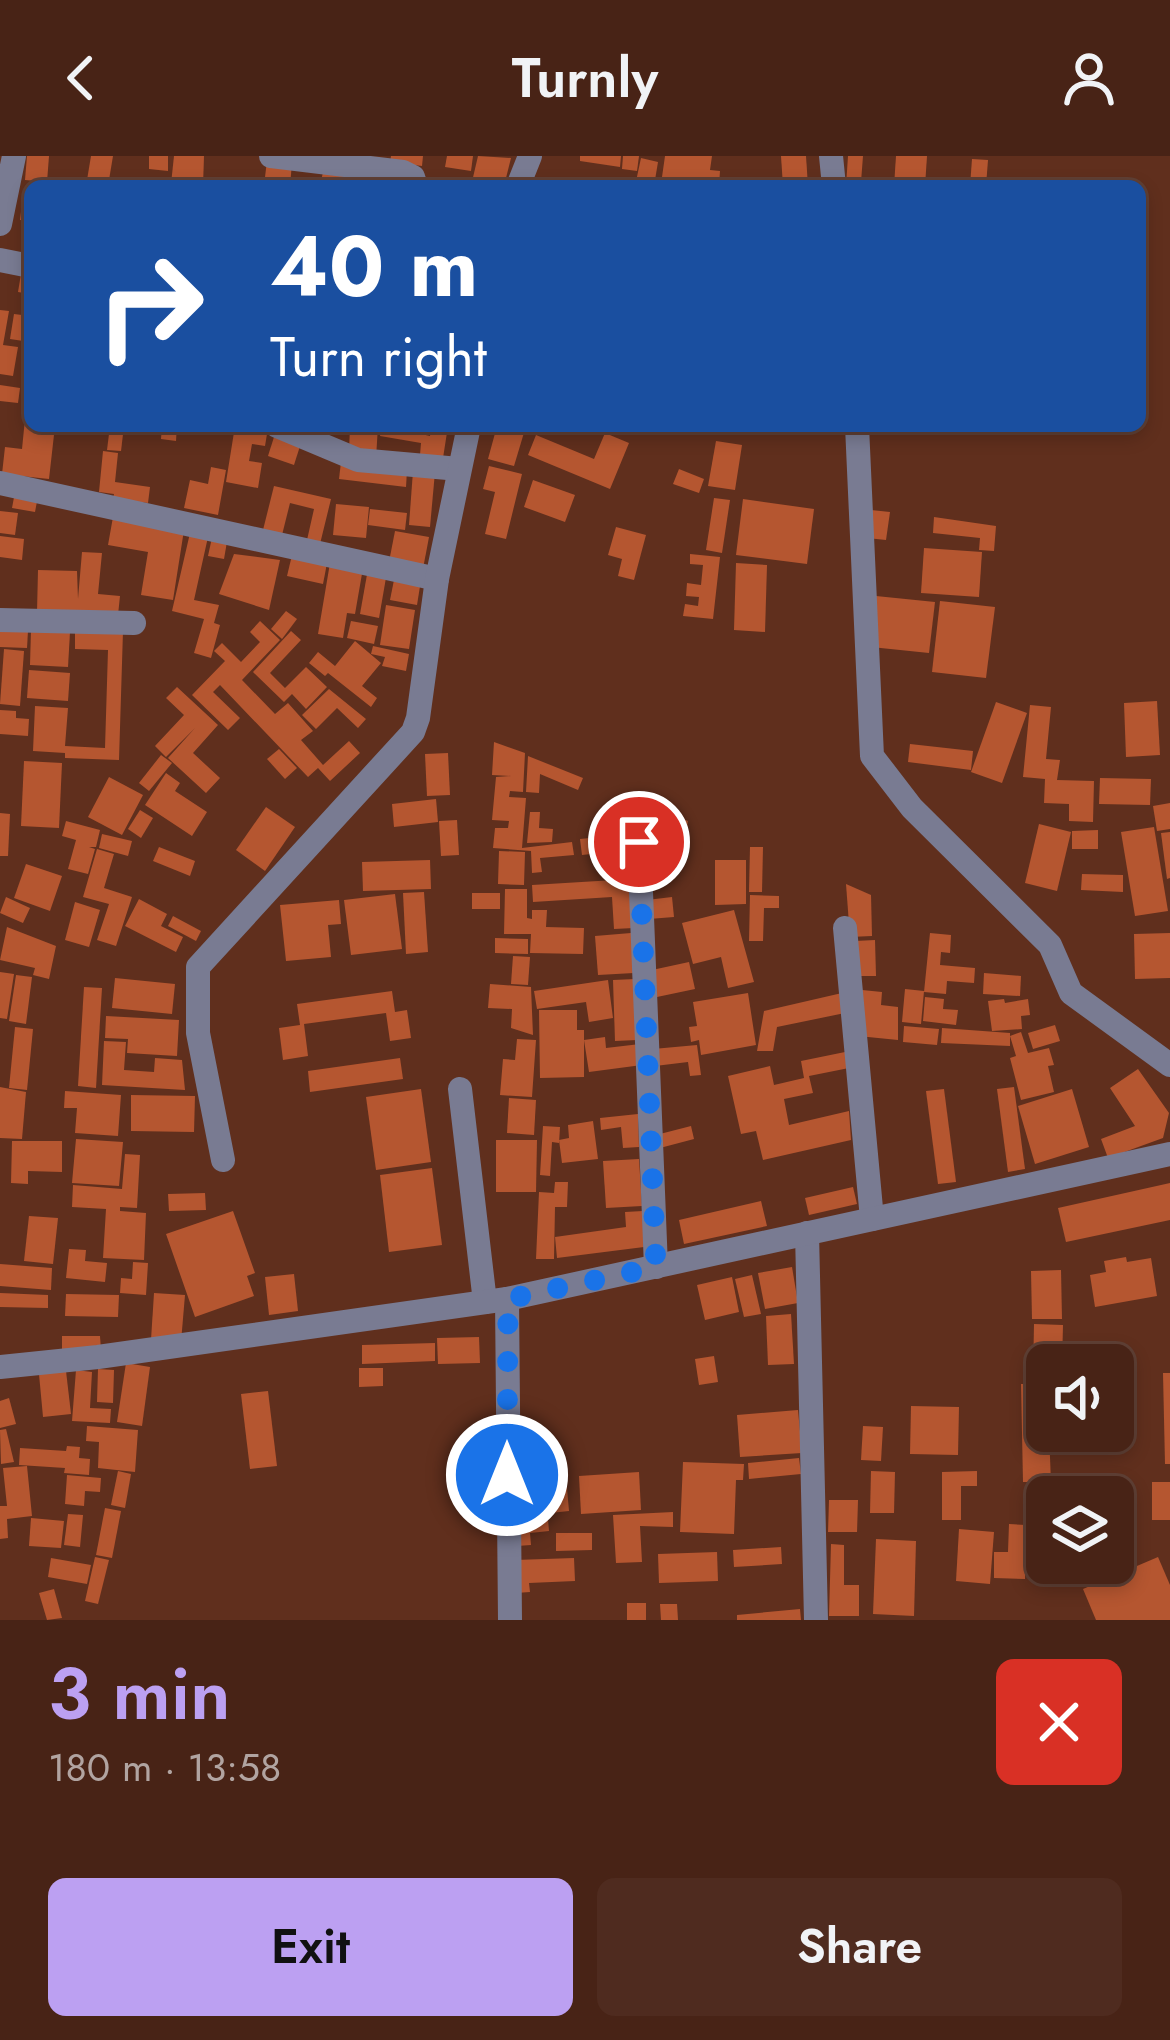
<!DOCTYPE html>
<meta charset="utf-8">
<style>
:root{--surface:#482316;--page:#4f2b1f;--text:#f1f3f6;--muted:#b1a4a1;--line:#604035;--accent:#bca0f2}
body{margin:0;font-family:Jost,sans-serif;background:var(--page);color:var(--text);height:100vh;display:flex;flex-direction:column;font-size:45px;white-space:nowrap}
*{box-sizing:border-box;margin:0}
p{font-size:39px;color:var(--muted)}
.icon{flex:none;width:66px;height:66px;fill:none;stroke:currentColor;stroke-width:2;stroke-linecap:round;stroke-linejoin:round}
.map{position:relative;height:1464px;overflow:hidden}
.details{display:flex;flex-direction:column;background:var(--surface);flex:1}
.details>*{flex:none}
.top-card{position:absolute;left:24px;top:24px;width:1122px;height:252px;border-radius:18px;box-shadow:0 6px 18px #0003,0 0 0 3px var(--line);background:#1a4fa0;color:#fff;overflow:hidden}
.buttons{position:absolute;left:1026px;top:1188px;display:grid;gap:24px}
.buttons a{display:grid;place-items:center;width:108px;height:108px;border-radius:18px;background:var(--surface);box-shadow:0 6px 18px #0003,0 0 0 3px var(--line);font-size:60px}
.pin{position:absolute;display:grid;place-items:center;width:102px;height:102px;color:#fff;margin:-51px;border:6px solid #fff;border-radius:50%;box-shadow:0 3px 12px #0007}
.me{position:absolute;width:132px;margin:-66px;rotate:0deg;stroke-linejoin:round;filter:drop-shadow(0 0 9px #0008)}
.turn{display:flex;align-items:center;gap:42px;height:252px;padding:0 48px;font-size:54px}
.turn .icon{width:156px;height:156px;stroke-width:2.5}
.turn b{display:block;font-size:84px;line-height:102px}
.round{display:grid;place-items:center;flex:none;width:126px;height:126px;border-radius:18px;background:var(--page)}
.headline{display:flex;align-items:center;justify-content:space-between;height:204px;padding:0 48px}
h1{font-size:72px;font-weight:600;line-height:90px;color:var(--accent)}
.action{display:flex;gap:24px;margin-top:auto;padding:24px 48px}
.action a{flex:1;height:138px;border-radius:18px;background:var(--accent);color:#111;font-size:48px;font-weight:600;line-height:138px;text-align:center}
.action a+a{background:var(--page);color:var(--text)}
header{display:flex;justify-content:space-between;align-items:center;height:156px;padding:0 48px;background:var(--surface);font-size:54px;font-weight:600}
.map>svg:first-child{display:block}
.building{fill:#b55630}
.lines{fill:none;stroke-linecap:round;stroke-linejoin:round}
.street{stroke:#797b92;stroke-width:24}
.route{stroke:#1a73e8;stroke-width:21;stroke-dasharray:0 37.8}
</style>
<header><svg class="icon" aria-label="back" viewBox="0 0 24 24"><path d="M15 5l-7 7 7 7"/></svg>Turnly<svg class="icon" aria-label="person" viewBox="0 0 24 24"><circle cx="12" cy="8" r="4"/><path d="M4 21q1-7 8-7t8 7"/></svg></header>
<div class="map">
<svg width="1170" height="1464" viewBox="0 0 1170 1464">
<rect width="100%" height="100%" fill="#602f1d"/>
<g class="building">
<polygon points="27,0 49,0 47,26 25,24"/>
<polygon points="91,0 113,0 108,30 86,30"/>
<polygon points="149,0 168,0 168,15 149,13"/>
<polygon points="174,0 204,0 203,30 171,28"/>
<polygon points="391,0 423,0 422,10 390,6"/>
<polygon points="447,0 473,0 471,15 445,11"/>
<polygon points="478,0 511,2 504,30 471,30"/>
<polygon points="580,0 621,0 620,11 580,5"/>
<polygon points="623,0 639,0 637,15 622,13"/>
<polygon points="665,0 712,0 710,14 720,15 719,30 689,30 689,26 662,21"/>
<polygon points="781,0 806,0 808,30 783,30"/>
<polygon points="848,0 863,0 861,26 871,27 871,30 846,30"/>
<polygon points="896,0 927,0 925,30 894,30"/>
<polygon points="641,2 658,6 654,30 635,30"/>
<polygon points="972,3 988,4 986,30 970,30"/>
<polygon points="267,4 292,7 290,30 264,30"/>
<polygon points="323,16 381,28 380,30 320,30"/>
<polygon points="24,32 30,33 30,65 20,64"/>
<polygon points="21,118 30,120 30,138 18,136"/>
<polygon points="0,154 9,155 3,189 18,191 13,220 0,218"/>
<polygon points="14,158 30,160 30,186 10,183"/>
<polygon points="0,229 20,232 18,247 0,245"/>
<polygon points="27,243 30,243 30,270 55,270 49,323 2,318 5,291 22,293"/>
<polygon points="110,270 124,270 121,295 107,294"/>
<polygon points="162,270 177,270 176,285 161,283"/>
<polygon points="235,270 268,272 265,290 252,288 249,305 262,307 258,332 226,326"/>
<polygon points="350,270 378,270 376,302 349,296"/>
<polygon points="382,270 423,270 421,278 430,280 431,270 448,270 443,302 420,299 421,287 380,280"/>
<polygon points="497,270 526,270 514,310 488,303"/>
<polygon points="605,277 629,287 610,333 528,299 536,279 594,303"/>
<polygon points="274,281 300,290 294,309 268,300"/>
<polygon points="716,285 742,289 735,334 708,330"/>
<polygon points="103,295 118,297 115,326 150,331 148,347 113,343 114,338 99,336"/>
<polygon points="341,306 407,314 406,331 339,323"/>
<polygon points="489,310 522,318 506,383 485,378 495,336 483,333"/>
<polygon points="211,311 226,314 218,359 184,352 190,324 208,328"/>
<polygon points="679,313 704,323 699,337 673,328"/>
<polygon points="413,315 435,316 430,371 409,369"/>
<polygon points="533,324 575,339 565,366 524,351"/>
<polygon points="274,330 331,343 320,388 307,384 314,353 290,347 282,379 263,374"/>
<polygon points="15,336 38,340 35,356 12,352"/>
<polygon points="714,342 730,344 722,397 706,394"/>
<polygon points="743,343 814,353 807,408 736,399"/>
<polygon points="336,348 369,351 366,382 333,379"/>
<polygon points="370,353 407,357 405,374 368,369"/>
<polygon points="871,354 890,356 886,384 867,382"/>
<polygon points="0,355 18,357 15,379 0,377"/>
<polygon points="113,361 184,374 173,444 141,439 148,396 108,389"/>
<polygon points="934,361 996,370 994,395 979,394 980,382 933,377"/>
<polygon points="616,371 646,379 634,424 618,420 622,403 608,399"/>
<polygon points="395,375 429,381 422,418 388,411"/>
<polygon points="190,377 208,381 194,444 219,449 214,467 220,469 211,502 194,497 204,463 172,455"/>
<polygon points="213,377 228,380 224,403 208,400"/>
<polygon points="0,380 24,383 22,404 0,401"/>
<polygon points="924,392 982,396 979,441 921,437"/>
<polygon points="293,395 328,402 323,428 287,420"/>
<polygon points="82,396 102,397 98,438 120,440 118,459 37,456 38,414 77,415 78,443"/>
<polygon points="234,398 280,404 269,454 219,438"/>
<polygon points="690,398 720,401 713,463 683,460 685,448 698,450 699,441 686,440 687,427 701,429 703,409 690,408"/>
<polygon points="330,407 363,412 355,458 347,457 343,482 318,478"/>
<polygon points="736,407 767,409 765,476 734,474"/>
<polygon points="368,413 387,416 379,462 360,458"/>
<polygon points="395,419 421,424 417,449 390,444"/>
<polygon points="876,440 935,446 929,497 871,491"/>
<polygon points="940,445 995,451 986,522 932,516"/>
<polygon points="386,449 415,454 409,493 380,489"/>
<polygon points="286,455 297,463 282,483 271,473"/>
<polygon points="260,465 280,484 242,524 275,558 288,547 313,575 301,584 323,609 349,585 360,597 330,625 318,612 308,621 220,529 213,536 240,562 228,574 192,539 225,505 214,495 222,487 241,506 260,486 250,476"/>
<polygon points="351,465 378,470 374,488 347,482"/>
<polygon points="75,473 123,475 119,604 65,602 65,597 33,595 35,550 68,552 65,590 105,592 108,494 75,493"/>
<polygon points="0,474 28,475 27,492 0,491"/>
<polygon points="31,474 70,476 68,511 30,509"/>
<polygon points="291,475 301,484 270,517 285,532 306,511 327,531 306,553 292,538 284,546 253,516"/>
<polygon points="355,485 381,507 362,530 377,542 371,551 328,517 325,520 309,507 318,496 335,510"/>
<polygon points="373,490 409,498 406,515 382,510 385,501 371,498"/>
<polygon points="4,493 24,495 20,550 0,548"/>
<polygon points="29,514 70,517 68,545 27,542"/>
<polygon points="177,531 218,569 193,597 220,622 206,637 168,602 195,572 166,601 155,590 184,559 166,542"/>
<polygon points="329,533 366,563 358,572 337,552 316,573 302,559"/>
<polygon points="1157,545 1160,599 1126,601 1124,547"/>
<polygon points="996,546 1027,557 1002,627 971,616"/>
<polygon points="1030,549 1051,551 1046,603 1060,604 1057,624 1094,625 1093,666 1069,665 1069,648 1044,647 1045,623 1023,621"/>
<polygon points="0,554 16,555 16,562 29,563 28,580 0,578"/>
<polygon points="494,586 525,597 523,636 510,635 509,641 526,642 522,692 572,686 574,699 540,702 542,716 532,717 531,695 493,692 495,672 508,672 509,665 492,664 496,621 511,620 492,619"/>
<polygon points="910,588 973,595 971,614 908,606"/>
<polygon points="279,593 297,612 285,623 267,603"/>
<polygon points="448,597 450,639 427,640 425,598"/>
<polygon points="161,599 172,607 149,635 139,627"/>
<polygon points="528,600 583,622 578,634 540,618 539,637 526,636"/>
<polygon points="24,605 62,607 59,672 21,670"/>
<polygon points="166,617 180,627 175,635 207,656 192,680 145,649"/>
<polygon points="109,621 143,639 122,679 88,661"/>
<polygon points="1100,622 1151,623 1150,649 1099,648"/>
<polygon points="436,643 438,666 394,671 392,648"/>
<polygon points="1170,647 1170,673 1157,675 1153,650"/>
<polygon points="653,650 688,665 683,697 670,695 672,681 650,678"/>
<polygon points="266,651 295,671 265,715 236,694"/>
<polygon points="140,654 153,662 141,682 128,673"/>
<polygon points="530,656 540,656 539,672 553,673 552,686 527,687"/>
<polygon points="0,657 10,658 8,700 0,700"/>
<polygon points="457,664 459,699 441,700 439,665"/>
<polygon points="66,665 100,674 96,691 89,691 95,693 88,718 68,713 76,684 62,680"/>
<polygon points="1039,668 1071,676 1057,735 1025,727"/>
<polygon points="1154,671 1168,755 1135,760 1121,676"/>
<polygon points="1098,674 1098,693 1072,693 1072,675"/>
<polygon points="1170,676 1170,722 1167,723 1161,677"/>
<polygon points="102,678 132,685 128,700 99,692"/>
<polygon points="628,678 629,694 582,699 580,683"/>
<polygon points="159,691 195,705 190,720 153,705"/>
<polygon points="750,691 763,691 762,736 749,736"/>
<polygon points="97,693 114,698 104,732 132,741 116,790 97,784 109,748 83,741"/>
<polygon points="499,695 525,696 524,729 498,728"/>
<polygon points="430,704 431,733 363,735 362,706"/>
<polygon points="715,704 746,704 746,748 715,749"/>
<polygon points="26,708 62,720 50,755 14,742"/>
<polygon points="1082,718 1123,719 1123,736 1081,734"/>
<polygon points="631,723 634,772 614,773 612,741 533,746 532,729"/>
<polygon points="846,728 871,739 872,780 850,781"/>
<polygon points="505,733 527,733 527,762 532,763 532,754 547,754 546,771 584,772 583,798 530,797 531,778 504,778"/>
<polygon points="424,736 428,796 406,798 403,737"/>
<rect x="472" y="737" width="28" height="16"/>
<polygon points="395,738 402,793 351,799 344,744"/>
<polygon points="750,739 779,740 779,752 764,752 763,785 749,785"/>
<polygon points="6,741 30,752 23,767 0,757"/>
<polygon points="672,741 674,761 649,763 647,744"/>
<polygon points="139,743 167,758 161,770 183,781 176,796 125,770"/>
<polygon points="339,744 341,768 328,769 331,801 286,805 280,749"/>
<polygon points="75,746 100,754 89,791 65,784"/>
<polygon points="734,754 754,826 728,832 721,801 693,808 682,767"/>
<polygon points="173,760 201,775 196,785 168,770"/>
<polygon points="7,771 56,790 49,823 33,819 35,812 0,804"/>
<polygon points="631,777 634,817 598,819 595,780"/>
<polygon points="930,777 951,779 950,797 941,796 940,809 975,812 974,827 947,825 946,838 924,836"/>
<polygon points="1170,777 1170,822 1135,823 1134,778"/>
<polygon points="495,782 528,783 528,798 495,797"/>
<polygon points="875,784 876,820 856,820 855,785"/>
<polygon points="513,800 530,801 528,829 511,828"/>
<polygon points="689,806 695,833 657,841 652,814"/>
<polygon points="0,816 14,818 7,863 0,862"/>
<polygon points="984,817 1021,820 1020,840 983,838"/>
<polygon points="16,819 32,821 26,868 9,865"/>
<polygon points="115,822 175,828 172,858 112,852"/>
<polygon points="635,823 637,884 615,885 613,824"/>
<polygon points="608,824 613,862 589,866 586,846 537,853 534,835"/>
<polygon points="490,828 531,831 533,879 511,872 512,853 488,852"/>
<polygon points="84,831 102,832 96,932 78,930"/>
<polygon points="905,833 924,835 921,868 902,866"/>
<polygon points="862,834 882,836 881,849 898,851 898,884 858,880"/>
<polygon points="392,835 395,856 407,854 411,882 390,885 386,857 304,868 308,900 283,904 279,872 300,869 297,848"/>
<polygon points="748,837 756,889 701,899 699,884 691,886 689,871 697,870 693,846"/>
<polygon points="842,837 845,857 777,871 773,895 757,895 764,855"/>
<polygon points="925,841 944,843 943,853 958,854 956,869 923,865"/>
<polygon points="1004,843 1005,847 1028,843 1030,859 1021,860 1022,873 992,875 988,845"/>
<polygon points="539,854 577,854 577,874 584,874 584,921 540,922"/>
<polygon points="106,860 179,864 177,900 127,897 128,883 105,882"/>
<polygon points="1055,869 1060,885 1033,893 1028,877"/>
<polygon points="904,870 939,873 937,889 903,886"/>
<polygon points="15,871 33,873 27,934 9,932"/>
<polygon points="942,872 1010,877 1010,890 941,887"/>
<polygon points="1021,876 1028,897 1049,892 1054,909 1048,910 1054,936 1021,944 1010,902 1016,900 1010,880"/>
<polygon points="605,881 606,892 640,888 642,909 589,916 584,884"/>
<polygon points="517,883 536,884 532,941 500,939 503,903 515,904"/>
<polygon points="104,885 126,886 124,914 154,916 155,902 182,904 185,934 102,929"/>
<polygon points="697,889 701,919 690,920 688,906 655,910 653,893"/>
<polygon points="845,896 849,912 809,920 813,937 784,943 789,969 849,955 851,984 763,1004 756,975 741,978 728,920 770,910 774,929 804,922 801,905"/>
<polygon points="400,902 403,923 310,936 308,915"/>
<polygon points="1138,913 1169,957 1163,982 1108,1002 1101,983 1135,970 1110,932"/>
<polygon points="0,931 26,936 22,983 0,982"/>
<polygon points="1014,931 1025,1013 1008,1016 997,933"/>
<polygon points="421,933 431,1006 376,1014 366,941"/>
<polygon points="944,933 956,1026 938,1028 926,935"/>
<polygon points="1072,933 1089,991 1035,1008 1018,950"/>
<polygon points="65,935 121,939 118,980 75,977 77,952 64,952"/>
<polygon points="131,939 195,940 194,976 131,975"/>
<polygon points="509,942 536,944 534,979 507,977"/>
<polygon points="638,958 639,991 623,992 621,971 601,974 600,962"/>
<polygon points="593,965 598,1003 562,1007 559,984 569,982 568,969"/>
<polygon points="543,970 560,971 559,987 552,986 550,1020 540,1019"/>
<polygon points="691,970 694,983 660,992 656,979"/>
<polygon points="76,983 123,986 119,1030 72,1027"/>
<polygon points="496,984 537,984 536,1036 496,1036"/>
<polygon points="12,985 62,985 62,1016 28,1015 28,1028 11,1027"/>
<polygon points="125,998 140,999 137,1052 120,1051 120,1055 146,1057 144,1104 103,1102 106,1053 72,1051 73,1029 122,1033"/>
<polygon points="639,1003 642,1050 606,1052 603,1005"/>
<polygon points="432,1012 442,1089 389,1096 380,1019"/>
<polygon points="555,1026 568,1026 567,1051 555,1051 554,1103 536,1103 539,1036 554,1037"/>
<polygon points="1170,1027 1170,1064 1066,1086 1058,1052"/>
<polygon points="853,1031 857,1048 809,1059 805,1042"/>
<polygon points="205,1037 206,1054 169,1055 168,1038"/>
<polygon points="761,1045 767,1070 684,1088 679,1064"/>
<polygon points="233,1055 255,1117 247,1120 254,1140 195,1161 166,1078"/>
<polygon points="643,1055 644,1091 557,1102 555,1081 626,1071 625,1056"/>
<polygon points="29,1060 58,1062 53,1108 24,1105"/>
<polygon points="69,1093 86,1094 85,1105 107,1107 105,1126 66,1122"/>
<polygon points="1126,1101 1127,1106 1151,1102 1157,1140 1095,1151 1090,1119 1106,1116 1104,1105"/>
<polygon points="133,1106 148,1107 146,1139 120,1137 121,1122 132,1123"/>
<polygon points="0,1108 52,1112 51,1134 0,1130"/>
<polygon points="792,1111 798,1147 765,1153 758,1117"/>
<polygon points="1061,1114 1062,1163 1032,1163 1031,1115"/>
<polygon points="294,1118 298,1155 269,1159 265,1121"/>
<polygon points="752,1119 761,1158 744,1161 735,1123"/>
<polygon points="732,1121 739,1156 705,1164 697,1129"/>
<polygon points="0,1137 48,1139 48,1152 0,1151"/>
<polygon points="154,1137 185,1139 181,1186 151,1184"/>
<polygon points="66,1138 119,1139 118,1161 65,1160"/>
<polygon points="791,1158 794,1208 768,1209 766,1160"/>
<polygon points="1034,1168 1063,1169 1062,1209 1047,1209 1047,1222 1033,1221"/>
<polygon points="62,1180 100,1180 101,1194 62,1194"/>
<polygon points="479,1181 480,1207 438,1208 437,1182"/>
<polygon points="435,1187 435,1205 362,1208 362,1189"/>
<polygon points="714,1200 718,1226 699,1229 695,1203"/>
<polygon points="126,1207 150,1211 142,1270 117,1266"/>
<polygon points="359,1212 383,1212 383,1230 359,1231"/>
<polygon points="98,1213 114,1214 113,1247 97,1246"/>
<polygon points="76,1214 92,1216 90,1252 111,1253 110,1267 72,1265"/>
<polygon points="66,1215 71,1258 43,1261 39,1218"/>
<polygon points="1163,1217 1170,1217 1170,1308 1165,1308"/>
<polygon points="1021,1228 1047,1228 1051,1326 1023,1326"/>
<polygon points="268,1235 277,1310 250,1313 241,1238"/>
<polygon points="9,1242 16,1268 0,1272 0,1245"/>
<polygon points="911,1250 959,1251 958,1299 910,1298"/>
<polygon points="798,1254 802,1297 740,1301 737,1259"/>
<polygon points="87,1270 138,1274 135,1316 98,1312 99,1286 86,1285"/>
<polygon points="863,1270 883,1271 881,1305 861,1304"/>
<polygon points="6,1273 14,1306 1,1308 0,1274"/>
<polygon points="67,1290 80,1291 79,1302 90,1303 89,1319 64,1317 65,1312 19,1309 20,1292 66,1295"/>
<polygon points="799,1302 801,1318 749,1323 748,1307"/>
<polygon points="683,1306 744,1308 743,1324 736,1324 734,1378 680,1376"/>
<polygon points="27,1310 32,1360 7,1363 8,1382 0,1383 0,1350 7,1350 3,1312"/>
<polygon points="118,1315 131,1318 125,1352 111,1349"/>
<polygon points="871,1315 895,1316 894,1357 870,1357"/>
<polygon points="977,1315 977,1330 961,1330 961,1364 942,1364 942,1316"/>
<polygon points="639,1316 641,1354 581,1358 579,1320"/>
<polygon points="67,1319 101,1322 100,1336 85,1335 84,1350 65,1348"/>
<polygon points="566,1321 569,1355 550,1357 547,1323"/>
<rect x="1152" y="1326" width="18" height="38"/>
<polygon points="829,1344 858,1344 857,1376 828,1376"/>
<polygon points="105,1352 121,1355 112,1402 96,1399"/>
<polygon points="673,1356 673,1371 640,1370 642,1406 616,1407 613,1359"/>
<polygon points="68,1358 83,1359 80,1391 64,1389"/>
<polygon points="31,1362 64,1365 61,1392 29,1390"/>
<polygon points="548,1363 549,1375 530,1377 531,1389 517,1390 515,1365"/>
<polygon points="1009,1368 1026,1369 1025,1423 994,1422 994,1396 1008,1396"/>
<polygon points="959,1373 994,1376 990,1428 956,1425"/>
<polygon points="556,1377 592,1377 592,1394 556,1395"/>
<polygon points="876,1383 916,1385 914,1460 873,1458"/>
<polygon points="831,1388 844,1389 844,1429 859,1429 859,1460 829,1460"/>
<polygon points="781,1391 782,1408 734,1411 733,1394"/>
<polygon points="717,1396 718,1425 659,1427 658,1398"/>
<polygon points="95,1401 109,1404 98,1448 85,1445"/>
<polygon points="1158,1401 1170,1429 1170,1464 1096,1464 1083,1433"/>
<polygon points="51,1402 91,1409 87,1428 48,1421"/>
<polygon points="574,1402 575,1425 529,1427 530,1436 516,1437 515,1404"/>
<polygon points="54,1433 62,1462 47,1464 39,1437"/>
<rect x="627" y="1447" width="19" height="17"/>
<polygon points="660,1448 677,1448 678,1464 661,1464"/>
<polygon points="800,1453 801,1464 737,1464 737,1459"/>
</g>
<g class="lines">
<g class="street">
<polyline points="271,0 403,16 413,21 416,30"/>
<polyline points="831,0 834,30"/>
<polyline points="518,30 530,0"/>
<polyline points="0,68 14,0"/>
<polyline points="0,104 30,110"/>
<polyline points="277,270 358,304 459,313"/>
<polyline points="857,270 872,600 912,652 1050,789 1071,837 1170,909"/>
<polyline points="0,327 437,423"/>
<polyline points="0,464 134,467"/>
<polyline points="639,686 656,1111"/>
<polyline points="845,772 872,1063"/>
<polyline points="460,933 485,1146"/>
<polyline points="223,1004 198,877 198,811 413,576 418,562 437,423 469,270"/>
<polyline points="807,1077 816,1464"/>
<polyline points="507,1143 510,1464"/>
<polyline points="0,1211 98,1201 507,1143 1170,998"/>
</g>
</g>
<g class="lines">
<polyline class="route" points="507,1319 508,1143 656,1111 639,686"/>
</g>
</svg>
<div class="buttons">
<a><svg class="icon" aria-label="sound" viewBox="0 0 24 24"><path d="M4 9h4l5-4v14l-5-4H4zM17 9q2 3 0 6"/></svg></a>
<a><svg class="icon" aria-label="layers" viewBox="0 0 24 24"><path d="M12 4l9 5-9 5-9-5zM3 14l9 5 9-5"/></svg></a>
</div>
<div class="pin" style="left:639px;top:686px;background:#d93025"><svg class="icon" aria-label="arrive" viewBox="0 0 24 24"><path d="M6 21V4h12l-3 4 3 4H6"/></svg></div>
<svg class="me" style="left:507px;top:1319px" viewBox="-20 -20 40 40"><circle r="17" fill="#1a73e8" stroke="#fff" stroke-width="3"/><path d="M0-11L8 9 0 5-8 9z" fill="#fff"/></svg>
<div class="top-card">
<div class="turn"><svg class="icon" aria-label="right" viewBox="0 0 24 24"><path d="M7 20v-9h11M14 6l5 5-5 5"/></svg><div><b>40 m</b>Turn right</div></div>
</div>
</div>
<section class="details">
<div class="headline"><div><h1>3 min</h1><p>180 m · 13:58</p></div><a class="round" style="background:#d93025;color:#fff"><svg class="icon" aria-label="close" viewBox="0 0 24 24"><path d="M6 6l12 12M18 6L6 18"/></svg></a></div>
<div class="action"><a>Exit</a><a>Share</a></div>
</section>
